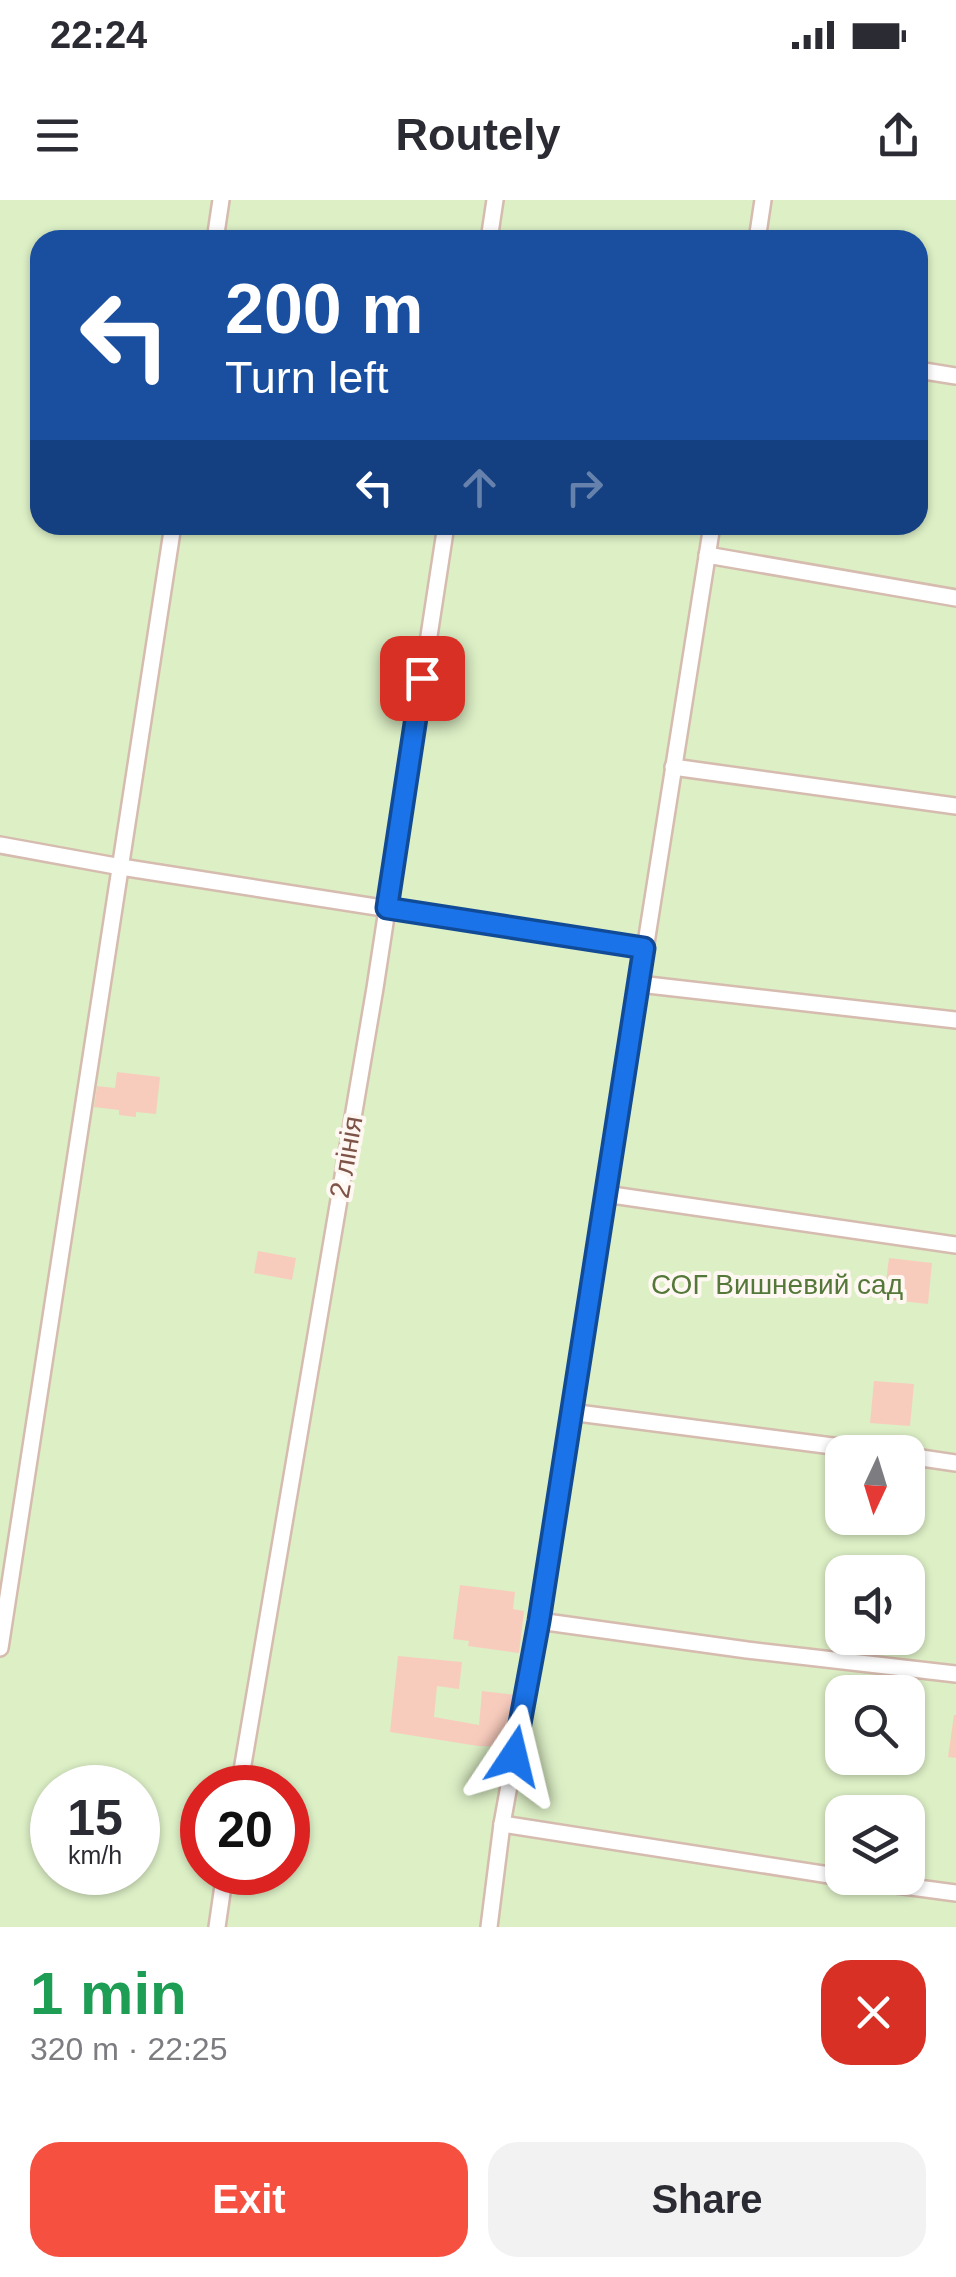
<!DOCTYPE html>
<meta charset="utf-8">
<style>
:root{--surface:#fff;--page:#f2f2f3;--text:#2b2b33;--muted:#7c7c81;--accent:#f65041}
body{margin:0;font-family:Helvetica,sans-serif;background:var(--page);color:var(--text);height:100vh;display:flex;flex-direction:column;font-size:38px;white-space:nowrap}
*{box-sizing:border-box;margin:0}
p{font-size:32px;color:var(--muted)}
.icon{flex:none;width:55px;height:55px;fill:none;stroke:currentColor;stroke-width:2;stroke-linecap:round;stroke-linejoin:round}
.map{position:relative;height:1727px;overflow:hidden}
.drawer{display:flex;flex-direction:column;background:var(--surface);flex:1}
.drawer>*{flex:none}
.banner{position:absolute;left:30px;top:30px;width:898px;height:305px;border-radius:30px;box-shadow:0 2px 8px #0004;background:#1a4fa0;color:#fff;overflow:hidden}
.needle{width:65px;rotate:184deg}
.buttons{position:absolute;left:825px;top:1235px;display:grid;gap:20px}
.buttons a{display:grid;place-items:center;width:100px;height:100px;border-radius:20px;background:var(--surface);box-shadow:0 2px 8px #0004;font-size:50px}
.speed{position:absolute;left:30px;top:1565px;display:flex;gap:20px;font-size:50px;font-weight:700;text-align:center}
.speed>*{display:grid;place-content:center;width:130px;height:130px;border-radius:50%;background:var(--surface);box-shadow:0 2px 8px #0004;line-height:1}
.speed small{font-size:25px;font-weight:400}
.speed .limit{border:15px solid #d22;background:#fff;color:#111}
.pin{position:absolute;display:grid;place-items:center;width:85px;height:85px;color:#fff;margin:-42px;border-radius:20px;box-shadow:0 5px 15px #0006}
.me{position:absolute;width:110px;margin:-55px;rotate:10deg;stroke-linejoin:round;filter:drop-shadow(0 0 8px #0008)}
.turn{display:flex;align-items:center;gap:35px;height:210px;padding:0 30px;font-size:45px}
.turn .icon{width:130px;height:130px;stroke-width:2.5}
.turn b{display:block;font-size:70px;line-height:85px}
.lanes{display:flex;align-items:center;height:95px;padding:0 30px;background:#0003;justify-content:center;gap:50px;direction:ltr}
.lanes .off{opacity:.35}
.round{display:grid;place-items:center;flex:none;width:105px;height:105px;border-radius:30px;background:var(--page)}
.head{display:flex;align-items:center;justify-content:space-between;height:170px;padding:0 30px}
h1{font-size:60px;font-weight:700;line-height:75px;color:#1e9e55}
.primary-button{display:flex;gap:20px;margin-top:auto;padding:20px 30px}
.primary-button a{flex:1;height:115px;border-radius:30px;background:var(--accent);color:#fff;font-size:40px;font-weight:700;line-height:115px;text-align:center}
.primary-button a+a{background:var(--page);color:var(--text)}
.status{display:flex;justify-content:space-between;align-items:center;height:70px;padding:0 50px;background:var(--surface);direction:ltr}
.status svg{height:28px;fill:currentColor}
header{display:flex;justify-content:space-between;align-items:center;height:130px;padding:0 30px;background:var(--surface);font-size:45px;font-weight:700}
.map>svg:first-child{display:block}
.green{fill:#dcefc5;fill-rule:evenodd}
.building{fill:#f8ccbd}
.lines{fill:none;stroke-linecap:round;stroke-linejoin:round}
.lane-casing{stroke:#d6bbaf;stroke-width:20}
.lane{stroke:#fff;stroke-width:15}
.route-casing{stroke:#114b97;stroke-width:25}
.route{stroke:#1a73e8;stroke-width:18}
.labels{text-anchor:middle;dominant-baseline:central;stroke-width:8;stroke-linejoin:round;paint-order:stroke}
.street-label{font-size:28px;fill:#7e5448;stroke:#fff8f2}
.park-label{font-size:28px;fill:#547839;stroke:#fff8f2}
</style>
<div class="status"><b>22:24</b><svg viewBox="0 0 49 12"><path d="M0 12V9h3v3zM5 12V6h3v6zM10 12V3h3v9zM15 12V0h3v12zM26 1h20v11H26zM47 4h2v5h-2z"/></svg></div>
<header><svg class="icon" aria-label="menu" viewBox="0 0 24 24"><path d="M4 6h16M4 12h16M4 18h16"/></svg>Routely<svg class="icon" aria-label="share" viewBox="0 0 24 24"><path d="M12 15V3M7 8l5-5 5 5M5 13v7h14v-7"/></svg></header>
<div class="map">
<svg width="956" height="1727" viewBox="0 0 956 1727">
<rect width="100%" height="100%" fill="#fff3e9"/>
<path class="green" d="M0,0H956V1727H0ZM40,40H918V325H40ZM842,1252H908V1318H842ZM842,1372H908V1438H842ZM842,1492H908V1558H842ZM52,1588H138V1672H52ZM202,1588H288V1672H202ZM842,1612H908V1678H842Z"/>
<g class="building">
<polygon points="117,872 160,877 156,914 136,912 136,917 119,915 119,910 94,907 97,886 115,888"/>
<polygon points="258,1051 296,1058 292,1080 254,1073"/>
<polygon points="889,1058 932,1063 928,1104 884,1099"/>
<polygon points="874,1181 914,1184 910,1226 870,1223"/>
<polygon points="460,1385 515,1392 513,1409 524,1411 519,1453 468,1446 469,1441 453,1439"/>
<polygon points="398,1456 462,1462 459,1489 437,1486 434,1517 479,1525 482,1491 516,1495 510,1547 478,1546 390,1532"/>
<polygon points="954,1515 956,1515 956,1558 948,1557"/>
</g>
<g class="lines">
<g class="lane-casing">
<g id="lane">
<polyline points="215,40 221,0"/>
<polyline points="489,40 495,0"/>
<polyline points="757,40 763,0"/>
<polyline points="918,170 956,176"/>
<polyline points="707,355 956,398"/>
<polyline points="673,567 956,606"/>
<polyline points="0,645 121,667 644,749"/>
<polyline points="639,784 956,820"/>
<polyline points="605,994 956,1045"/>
<polyline points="570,1212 879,1252"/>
<polyline points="908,1256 956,1263"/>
<polyline points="539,1421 747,1450 956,1474"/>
<polyline points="0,1448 173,325"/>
<polyline points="239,1588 375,788 446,325"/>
<polyline points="502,1624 842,1677"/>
<polyline points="844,1678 956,1693"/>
<polyline points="217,1727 225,1672"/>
<polyline points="489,1727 502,1624 539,1421 712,325"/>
</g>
</g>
<use href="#lane" class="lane"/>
</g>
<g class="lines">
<g class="route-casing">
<polyline id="route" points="422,478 387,708 644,748 539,1421 514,1556"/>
</g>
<use href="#route" class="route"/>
</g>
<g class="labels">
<g class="street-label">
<text transform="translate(346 957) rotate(-80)">2 лінія</text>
</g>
<g class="park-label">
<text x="777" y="1084">СОГ Вишневий сад</text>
</g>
</g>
</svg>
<div class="buttons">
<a><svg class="needle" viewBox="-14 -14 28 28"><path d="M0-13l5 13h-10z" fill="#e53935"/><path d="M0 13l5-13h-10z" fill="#7c7c81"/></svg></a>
<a><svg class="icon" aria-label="sound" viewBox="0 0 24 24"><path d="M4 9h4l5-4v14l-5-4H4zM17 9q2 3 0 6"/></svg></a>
<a><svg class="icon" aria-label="search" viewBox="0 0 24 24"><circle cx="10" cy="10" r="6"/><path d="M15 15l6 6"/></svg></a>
<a><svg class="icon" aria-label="layers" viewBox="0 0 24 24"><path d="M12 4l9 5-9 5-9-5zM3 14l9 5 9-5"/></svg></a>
</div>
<div class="speed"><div>15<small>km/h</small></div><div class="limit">20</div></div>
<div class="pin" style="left:422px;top:478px;background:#d93025"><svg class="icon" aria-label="arrive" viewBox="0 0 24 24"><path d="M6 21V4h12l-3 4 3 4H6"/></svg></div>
<svg class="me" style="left:514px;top:1556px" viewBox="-20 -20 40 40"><path d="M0-17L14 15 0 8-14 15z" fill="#1a73e8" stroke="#fff" stroke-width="4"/></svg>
<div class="banner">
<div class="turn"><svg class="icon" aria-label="left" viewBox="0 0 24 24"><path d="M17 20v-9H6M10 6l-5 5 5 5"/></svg><div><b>200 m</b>Turn left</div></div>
<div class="lanes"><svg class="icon" aria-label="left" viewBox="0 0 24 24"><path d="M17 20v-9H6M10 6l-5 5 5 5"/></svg><svg class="icon off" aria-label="ahead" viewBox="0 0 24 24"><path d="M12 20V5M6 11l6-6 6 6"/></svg><svg class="icon off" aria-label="right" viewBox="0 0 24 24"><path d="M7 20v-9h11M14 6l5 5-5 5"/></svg></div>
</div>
</div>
<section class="drawer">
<div class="head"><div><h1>1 min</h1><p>320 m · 22:25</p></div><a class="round" style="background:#d93025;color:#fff"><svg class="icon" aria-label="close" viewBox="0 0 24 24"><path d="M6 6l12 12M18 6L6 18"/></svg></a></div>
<div class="primary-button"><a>Exit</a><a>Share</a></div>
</section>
